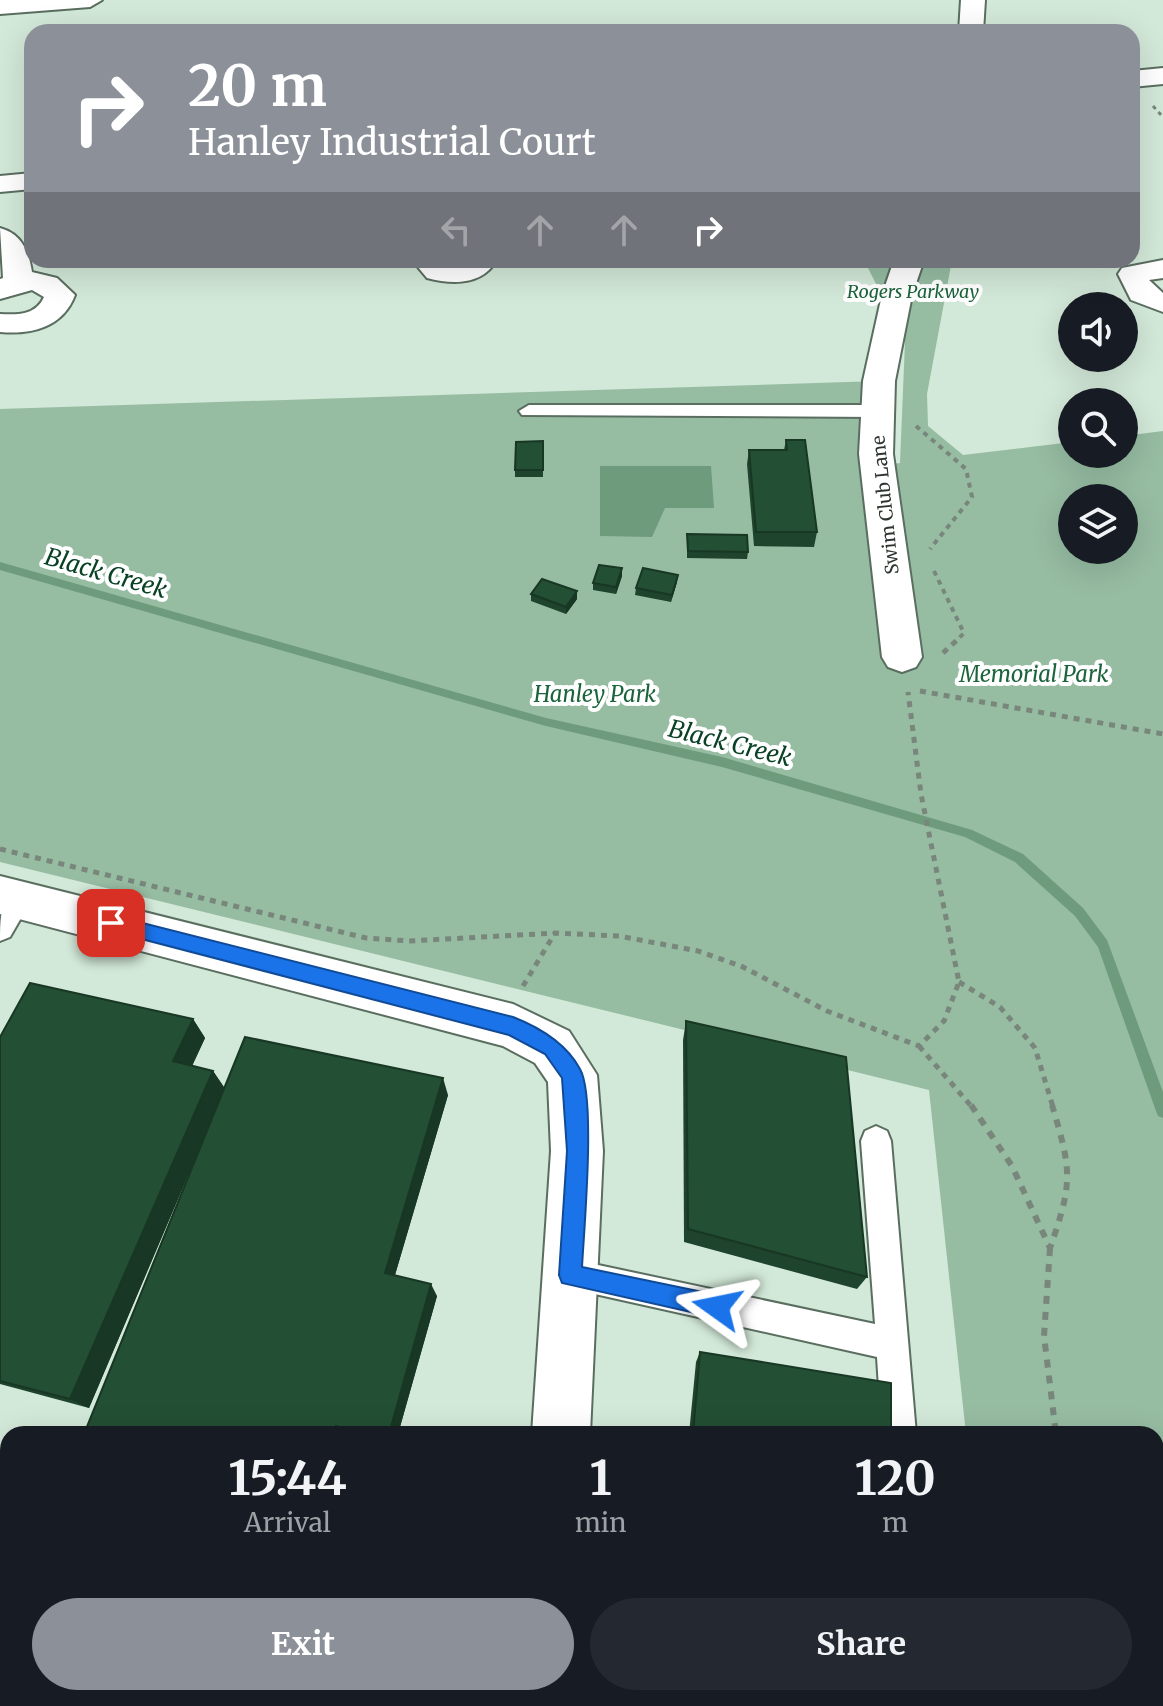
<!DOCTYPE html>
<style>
:root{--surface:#171b24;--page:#242831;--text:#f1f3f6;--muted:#9ea1a6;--accent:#8c9099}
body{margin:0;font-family:Merriweather,serif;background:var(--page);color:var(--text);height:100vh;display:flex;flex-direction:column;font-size:30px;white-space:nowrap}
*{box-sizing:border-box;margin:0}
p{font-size:26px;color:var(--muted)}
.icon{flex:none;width:44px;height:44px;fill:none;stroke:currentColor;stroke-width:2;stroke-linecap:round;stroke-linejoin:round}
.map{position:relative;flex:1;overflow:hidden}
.details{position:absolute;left:0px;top:1426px;width:1164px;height:280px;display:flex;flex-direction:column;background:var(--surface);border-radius:24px 24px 0 0;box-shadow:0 8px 32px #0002}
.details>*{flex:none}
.banner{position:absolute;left:24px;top:24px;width:1116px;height:244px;border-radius:24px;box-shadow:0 8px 32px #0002;background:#8c9099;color:#fff;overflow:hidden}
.fabs{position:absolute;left:1058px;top:292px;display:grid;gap:16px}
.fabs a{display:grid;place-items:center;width:80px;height:80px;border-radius:50%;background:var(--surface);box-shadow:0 8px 32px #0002;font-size:40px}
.pin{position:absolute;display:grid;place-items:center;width:68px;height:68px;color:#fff;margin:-34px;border-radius:16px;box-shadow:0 4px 12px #0006}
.me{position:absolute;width:88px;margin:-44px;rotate:282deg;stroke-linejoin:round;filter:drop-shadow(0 0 6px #0008)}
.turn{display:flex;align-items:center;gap:28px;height:168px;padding:0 32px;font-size:36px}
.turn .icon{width:104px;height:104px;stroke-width:2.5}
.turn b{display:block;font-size:56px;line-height:68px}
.lanes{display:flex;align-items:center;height:76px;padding:0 32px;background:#0003;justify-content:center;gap:40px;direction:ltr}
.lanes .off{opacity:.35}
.eta{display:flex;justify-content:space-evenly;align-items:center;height:136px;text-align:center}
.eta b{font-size:48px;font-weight:700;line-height:56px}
.button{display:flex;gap:16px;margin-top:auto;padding:16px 32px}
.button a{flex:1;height:92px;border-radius:48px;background:var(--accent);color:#fff;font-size:32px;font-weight:700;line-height:92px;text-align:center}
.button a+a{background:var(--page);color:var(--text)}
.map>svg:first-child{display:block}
.green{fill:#96bca2;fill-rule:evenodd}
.water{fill:#6e9b7c}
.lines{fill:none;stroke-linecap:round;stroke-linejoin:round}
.stream{fill:#6e9b7c;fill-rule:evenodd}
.service-casing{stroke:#5a6e60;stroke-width:4}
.minor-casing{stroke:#5a6e60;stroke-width:4}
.path-far3{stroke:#78867c;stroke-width:3;stroke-dasharray:4 4;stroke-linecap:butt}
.path-far2{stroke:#78867c;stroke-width:4;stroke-dasharray:5 5;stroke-linecap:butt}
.path-far1{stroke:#78867c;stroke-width:5;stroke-dasharray:6 6;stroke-linecap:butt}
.path{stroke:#78867c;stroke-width:6;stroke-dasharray:8 8;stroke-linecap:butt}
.service{fill:#fff;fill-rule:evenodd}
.minor{fill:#fff;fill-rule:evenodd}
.wall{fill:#1e442d}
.shaded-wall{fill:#183724}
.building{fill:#234f34;stroke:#183724;stroke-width:2}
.route{fill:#1a73e8;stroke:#114b97;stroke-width:2}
.labels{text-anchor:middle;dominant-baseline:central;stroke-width:8;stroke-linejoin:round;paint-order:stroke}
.far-park-label{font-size:18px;font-style:italic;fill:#1c643c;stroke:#fff}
.far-street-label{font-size:18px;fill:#2c342e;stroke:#fff}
.park-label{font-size:22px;font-style:italic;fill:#1c643c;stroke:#fff}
.water-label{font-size:24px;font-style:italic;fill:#094224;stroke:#fff}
</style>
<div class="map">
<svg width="1163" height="1706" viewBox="0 0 1163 1706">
<rect width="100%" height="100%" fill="#d2e8d8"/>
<path class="green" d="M864,260H952L927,394L928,426L963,455L1072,442V454H1124V436L1163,431V1706H1148L1147,1698H1156V1434H966L929,1090L0,862V409L879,381V466L900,463L905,342ZM1072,498H1124V550H1072Z"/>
<polygon class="water" points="600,466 711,466 714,508 665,508 652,537 600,536"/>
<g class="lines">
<polygon class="stream" points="0,562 546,718 722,757 972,830 1023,854 1083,908 1107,940 1163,1092 1163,1118 1158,1116 1156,1111 1098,947 1075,916 1015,862 965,837 722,767 546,726 0,570"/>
<g class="service-casing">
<g id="service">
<polygon points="529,405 877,405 887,411 877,417 522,415 519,411"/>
<path d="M19,888L28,891L32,899L10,937L0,941C0,920 0,896 19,888Z"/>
<polygon points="876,1126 887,1131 891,1141 916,1434 882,1434 877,1357 559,1286 554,1275 559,1264 570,1259 875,1324 861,1141 865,1131"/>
<polygon points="833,1698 935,1698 935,1706 836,1706"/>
</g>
</g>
<g class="minor-casing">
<g id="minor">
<polygon points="0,0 102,0 90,7 0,14"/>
<polygon points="961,0 985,0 983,32 959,32"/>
<polygon points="1163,68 1163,84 1132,87 1132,71"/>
<polygon points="32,173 32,189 0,192 0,176"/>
<path d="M0,228C22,234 29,252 32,272L57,278L75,295C63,327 32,335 0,332V314C18,315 36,315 44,297L32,290L0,299V279L3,278Z"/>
<path d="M412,260L460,264L467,260H497C482,285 454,285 427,278Z"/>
<polygon points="894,260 924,260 912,295 895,381 893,454 922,657 916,667 902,672 888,667 882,657 859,454 863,381 882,295"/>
<polygon points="1163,260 1163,278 1149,280 1163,293 1163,312 1131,300 1118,274 1122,268"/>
<polygon points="0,876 513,1004 569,1031 597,1075 603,1151 590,1434 532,1434 551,1151 548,1082 535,1063 503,1046 0,914"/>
<rect x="513" y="1698" width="64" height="8"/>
</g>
</g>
<polyline class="path-far3" points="1153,106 1163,117"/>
<g class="path-far2">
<polyline points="916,426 966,469 972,497 930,549"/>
<polyline points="934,571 964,633 955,642"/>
</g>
<g class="path-far1">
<polyline points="943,653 957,640"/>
<polyline points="920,691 1163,734"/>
<polyline points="0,849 366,938 409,941 556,933 619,936 698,951 741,966 827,1011 919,1046 944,1021 959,982 921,794 908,692"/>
<polyline points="959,982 1000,1007 1035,1048 1053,1107"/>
<polyline points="523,986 555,933"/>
<polyline points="919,1046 972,1107"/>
</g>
<g class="path">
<path d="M971,1105L1012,1166L1050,1248C1073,1182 1072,1172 1052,1105"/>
<polyline points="1050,1248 1044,1336 1056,1434"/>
<polyline points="1156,1652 1163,1664"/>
</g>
<use href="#service" class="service"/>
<use href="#minor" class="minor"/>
</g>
<g class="wall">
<polygon points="786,440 817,532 814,547 754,546 747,464 749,450 784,450"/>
<polygon points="543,441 543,477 515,477 515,470"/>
<polygon points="687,534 748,552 747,559 687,558"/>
<polygon points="622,576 616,594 593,590 593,583"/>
<polygon points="677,582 671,602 635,595 636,588"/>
<polygon points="531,594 577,599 566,614 531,601"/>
<polygon points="193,1019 205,1038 192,1066 213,1071 224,1087 448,1095 395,1275 437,1296 398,1434 84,1434 200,1147 89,1408 0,1384 0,1037"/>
<polygon points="686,1021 867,1277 857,1289 684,1242 683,1040"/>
<polygon points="700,1352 891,1434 689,1434 696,1362"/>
<polygon points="676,1698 753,1698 816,1706 676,1706"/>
</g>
<g class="shaded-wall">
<polygon points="622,568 622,576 616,594 616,587"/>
<polygon points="678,575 677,582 671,602 672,595"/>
<polygon points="577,591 577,599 566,614 566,607"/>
<polygon points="193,1019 205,1038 186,1079 173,1061"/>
<polygon points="213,1071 225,1089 89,1408 70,1399"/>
<polygon points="443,1078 448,1095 392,1285 385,1273"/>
<polygon points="431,1284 437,1296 398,1434 389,1434"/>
<polygon points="336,1426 345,1434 334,1434"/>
<polygon points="410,1698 416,1698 415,1706 408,1706"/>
</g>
<g class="building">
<polygon points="786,440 805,440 817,532 756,532 749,450 787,450"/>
<polygon points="543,441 543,470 515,470 516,442"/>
<polygon points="687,534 747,535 748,552 688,551"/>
<polygon points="599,565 622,568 616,587 593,583"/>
<polygon points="643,568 678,575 672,595 636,588"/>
<polygon points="542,579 577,591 566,607 531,594"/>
<polygon points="30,983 193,1019 173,1061 213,1071 70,1399 0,1381 0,1037"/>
<polygon points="686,1021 846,1057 867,1277 688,1229"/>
<polygon points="245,1037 443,1078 385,1273 431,1284 389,1434 367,1434 336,1426 334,1434 84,1434"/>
<polygon points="700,1352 891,1383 891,1434 693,1434"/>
<polygon points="8,1569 8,1698 410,1698 408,1706 0,1706 0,1589"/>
<polygon points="680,1698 739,1698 801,1706 679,1706"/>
</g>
<path class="route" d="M111,915L513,1017C541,1028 566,1043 580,1069C596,1097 584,1229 582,1267L717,1295L725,1299L728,1307L725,1315L717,1318L562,1283L559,1275L567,1151L562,1078L545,1054L509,1035L111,931L102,923Z"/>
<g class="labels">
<g class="far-park-label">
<text x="913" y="291">Rogers Parkway</text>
</g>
<g class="far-street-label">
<text transform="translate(885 505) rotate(-96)">Swim Club Lane</text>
</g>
<g class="park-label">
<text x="1034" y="674">Memorial Park</text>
<text x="595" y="694">Hanley Park</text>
</g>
<g class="water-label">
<text transform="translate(106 573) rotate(16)">Black Creek</text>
<text transform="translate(730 743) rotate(14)">Black Creek</text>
</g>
</g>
</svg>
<div class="fabs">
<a><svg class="icon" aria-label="sound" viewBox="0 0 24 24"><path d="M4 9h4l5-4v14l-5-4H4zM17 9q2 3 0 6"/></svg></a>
<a><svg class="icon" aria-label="search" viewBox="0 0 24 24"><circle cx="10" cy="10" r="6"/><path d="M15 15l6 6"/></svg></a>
<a><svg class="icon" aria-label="layers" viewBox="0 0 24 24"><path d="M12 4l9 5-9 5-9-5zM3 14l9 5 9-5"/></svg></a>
</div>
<div class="pin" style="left:111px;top:923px;background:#d93025"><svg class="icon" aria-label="arrive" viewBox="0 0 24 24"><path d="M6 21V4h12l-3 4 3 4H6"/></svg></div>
<svg class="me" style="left:717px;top:1307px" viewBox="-20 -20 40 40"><path d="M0-17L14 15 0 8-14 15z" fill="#1a73e8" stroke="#fff" stroke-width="4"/></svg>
<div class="banner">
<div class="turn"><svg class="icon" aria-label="right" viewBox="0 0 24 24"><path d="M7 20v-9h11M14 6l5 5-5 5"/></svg><div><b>20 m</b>Hanley Industrial Court</div></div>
<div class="lanes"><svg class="icon off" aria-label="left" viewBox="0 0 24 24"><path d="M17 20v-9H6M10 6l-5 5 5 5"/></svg><svg class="icon off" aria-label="ahead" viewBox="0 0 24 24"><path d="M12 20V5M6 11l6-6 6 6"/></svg><svg class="icon off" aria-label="ahead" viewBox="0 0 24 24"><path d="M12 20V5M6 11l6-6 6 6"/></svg><svg class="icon" aria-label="right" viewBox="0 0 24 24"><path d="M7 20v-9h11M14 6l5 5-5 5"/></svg></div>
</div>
<section class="details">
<div class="eta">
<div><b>15:44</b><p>Arrival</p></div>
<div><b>1</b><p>min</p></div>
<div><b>120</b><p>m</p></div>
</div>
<div class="button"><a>Exit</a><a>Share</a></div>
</section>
</div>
